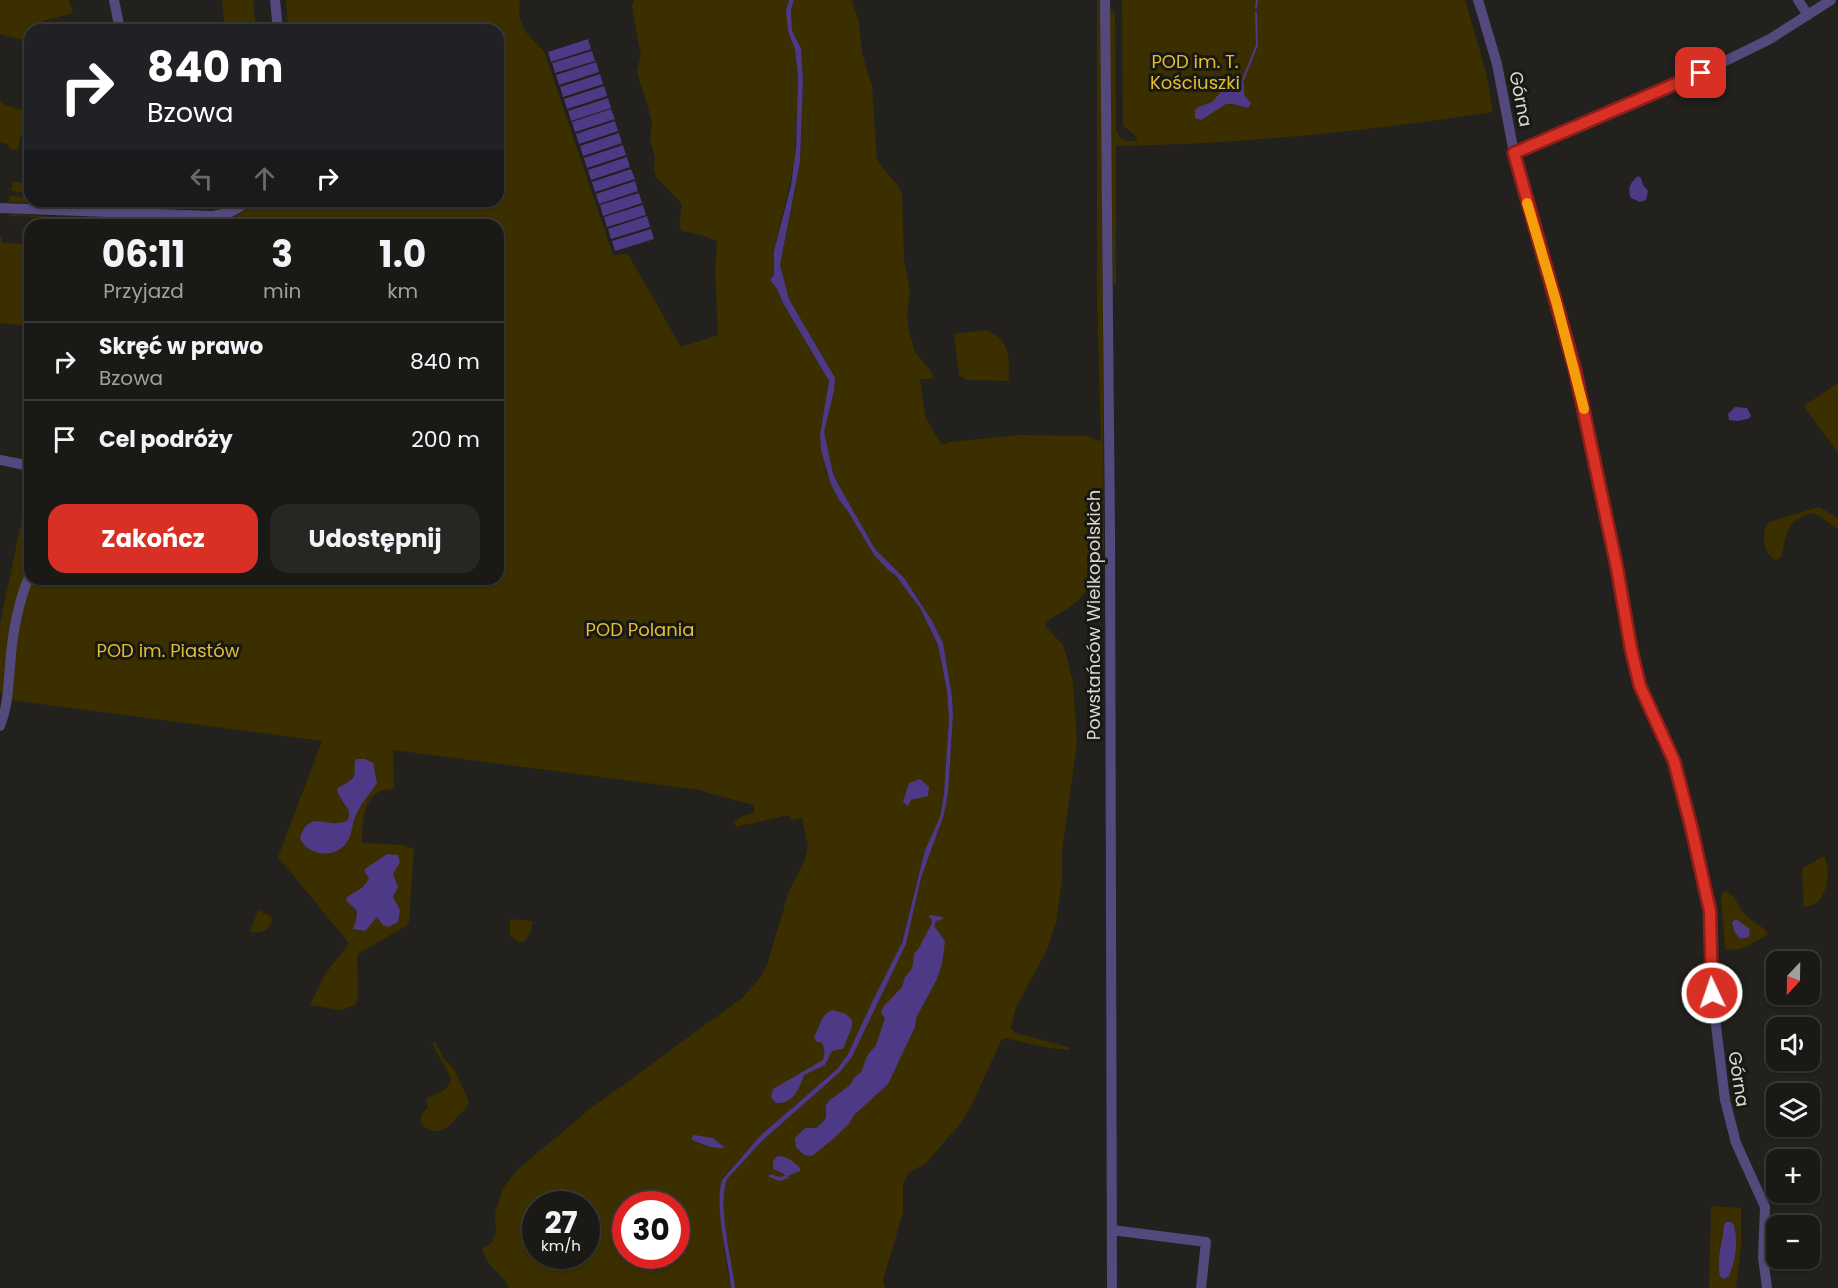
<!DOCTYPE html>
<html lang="pl">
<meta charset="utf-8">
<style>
:root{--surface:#1a1916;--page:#272623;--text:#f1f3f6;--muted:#9fa0a1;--line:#383835;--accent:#d93025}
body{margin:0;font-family:Poppins,sans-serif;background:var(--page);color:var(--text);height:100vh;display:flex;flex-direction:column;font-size:22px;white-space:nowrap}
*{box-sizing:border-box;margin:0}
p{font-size:20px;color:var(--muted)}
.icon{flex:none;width:33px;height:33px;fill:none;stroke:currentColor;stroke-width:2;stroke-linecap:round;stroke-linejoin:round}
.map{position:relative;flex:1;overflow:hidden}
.drawer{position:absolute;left:24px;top:219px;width:480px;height:366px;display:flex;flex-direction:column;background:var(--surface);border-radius:18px;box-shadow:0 2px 4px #0004,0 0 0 2px var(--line)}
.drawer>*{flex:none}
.hud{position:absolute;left:24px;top:24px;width:480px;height:183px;border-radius:18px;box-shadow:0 2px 4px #0004,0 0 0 2px var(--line);background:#202124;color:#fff;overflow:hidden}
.needle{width:39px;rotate:202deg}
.fabs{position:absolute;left:1766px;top:951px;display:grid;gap:12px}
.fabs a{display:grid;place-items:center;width:54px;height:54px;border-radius:12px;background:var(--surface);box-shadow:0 2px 4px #0004,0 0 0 2px var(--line);font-size:30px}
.speed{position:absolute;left:522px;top:1191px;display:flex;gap:12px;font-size:30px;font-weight:700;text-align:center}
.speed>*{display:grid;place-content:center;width:78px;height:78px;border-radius:50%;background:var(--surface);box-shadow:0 2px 4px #0004,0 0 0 2px var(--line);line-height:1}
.speed small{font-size:15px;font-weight:400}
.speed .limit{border:9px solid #d22;background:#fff;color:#111}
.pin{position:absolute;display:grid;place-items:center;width:51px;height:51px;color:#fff;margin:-26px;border-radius:12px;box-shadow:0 3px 9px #0006}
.me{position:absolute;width:66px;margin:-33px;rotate:357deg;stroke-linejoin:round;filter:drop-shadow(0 0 4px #0008)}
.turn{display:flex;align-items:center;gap:21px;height:126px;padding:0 24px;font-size:27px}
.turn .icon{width:78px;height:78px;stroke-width:2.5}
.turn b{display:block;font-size:42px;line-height:51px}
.lanes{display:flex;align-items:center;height:57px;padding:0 24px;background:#0003;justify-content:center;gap:30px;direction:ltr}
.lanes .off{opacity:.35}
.eta{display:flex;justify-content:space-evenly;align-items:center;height:102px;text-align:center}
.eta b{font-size:36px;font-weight:700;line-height:42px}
.button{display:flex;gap:12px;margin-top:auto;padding:12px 24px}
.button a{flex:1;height:69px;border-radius:18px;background:var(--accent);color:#fff;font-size:24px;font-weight:700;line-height:69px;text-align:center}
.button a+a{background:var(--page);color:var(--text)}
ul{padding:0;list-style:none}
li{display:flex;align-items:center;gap:18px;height:78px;padding:0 24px;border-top:2px solid var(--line)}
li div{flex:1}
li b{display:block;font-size:22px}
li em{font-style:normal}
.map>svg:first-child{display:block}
.green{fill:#3b2f00;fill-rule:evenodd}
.water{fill:#4d3985}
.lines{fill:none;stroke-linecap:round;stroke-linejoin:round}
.stream{stroke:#4d3985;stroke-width:2}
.minor{stroke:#53497c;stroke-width:10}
.route-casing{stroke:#8d1f18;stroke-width:15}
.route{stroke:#d93025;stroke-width:10}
.slow{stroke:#f59e0b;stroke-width:10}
.labels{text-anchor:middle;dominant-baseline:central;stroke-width:6;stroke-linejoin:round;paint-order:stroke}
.park-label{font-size:18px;fill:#e0bf33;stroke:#191813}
.street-label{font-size:18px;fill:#dad9d6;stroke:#191813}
</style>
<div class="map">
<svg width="1838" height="1288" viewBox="0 0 1838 1288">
<rect width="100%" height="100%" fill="#22211d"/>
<g class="green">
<polygon points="0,0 69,0 73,13 43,21 40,30 30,30 30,42 0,34"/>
<polygon points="222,0 253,0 256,30 225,30"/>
<path d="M286,0H520C516,25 527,35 544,51L613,255L628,254L681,347L718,335L715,271L717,241L701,235L682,231L679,225L682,204L656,177L654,168L655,158L650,139L652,121L637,72L641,54L637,36L632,6L634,0H789L786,10L788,31L795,50L798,77L795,162L774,251V274L770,280L777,289L783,303L829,381L820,434L826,472L839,500L847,510L874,555L907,589L927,619L929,628L938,645L947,691L949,718L944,794L940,817L925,850L900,949L874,998L851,1049L837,1069L760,1136L724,1177L721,1213L726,1264L731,1288H509C500,1270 489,1270 482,1249L492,1243L496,1232L495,1213L503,1188L518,1169L590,1109L742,998L760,978L767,965L789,891L805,860L808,846L802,818L792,820L788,815L736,827L734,823L740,817L754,813V805L708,793L701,790L393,750L394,789C390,790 383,790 379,792C362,801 362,826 362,843L402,845L414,849L409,922L406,926L359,953L357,957L358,997L355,1005L340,1010L310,1005L324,976L349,943L278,857L322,741L10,700C13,658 19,618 32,579H498V225L231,224L236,216L260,201H498V30H288ZM536,1204H586V1256H536ZM626,1204H676V1256H626Z"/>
<path d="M794,0H852L859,22L862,53L872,86L877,159C884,172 896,180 902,193L904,260L910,291L907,315L909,331L915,352L932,373L933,377L930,379H920L926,419L942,445L949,442L1019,435L1088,436L1094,440L1101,441L1097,287V0H1101L1104,550L1091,551C1093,586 1089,595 1059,614C1053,617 1048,619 1045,626L1063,645L1067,658L1073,683L1077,742L1062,851V880L1056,922L1046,952L1016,1007L1011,1028L1015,1033L1069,1047L1070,1050L1048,1048L1006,1038L1002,1039L972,1104L960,1124L925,1164L909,1172L903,1184V1213L883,1280L885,1288H735C732,1258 717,1208 727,1179L762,1141L840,1072L852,1057L906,944L921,878L948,793L953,715L952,696L943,643L931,619L914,591L875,549L838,484C832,470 822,440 824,425C828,403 839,394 831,371L789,299L780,265L800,162L803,81L801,49L792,30L791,10Z"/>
<path d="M1122,0H1465L1486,72L1493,112C1368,131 1242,144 1116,146V285L1113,283L1109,7L1115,13L1116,129C1120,141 1126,143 1137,140V137L1123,126Z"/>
<polygon points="0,100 5,105 30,112 30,137 21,135 18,150 10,149 8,144 0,142"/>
<polygon points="13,181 30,185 30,201 97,201 95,205 8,202 10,196 22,197 23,192 11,191"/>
<path d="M105,201H238C228,206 215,205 207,210C191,199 185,209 170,208V206H165V208H156L155,204L123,202L121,207L108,206Z"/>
<polygon points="9,214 105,220 107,222 106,225 95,225 81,218 9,216"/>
<polygon points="117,218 185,221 192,223 218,223 218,220 224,220 225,224 212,224 123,220 114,225"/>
<polygon points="0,237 2,237 2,243 30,244 30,326 0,323"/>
<path d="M985,330C1011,339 1009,358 1009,381L966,380L959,375L954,334Z"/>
<polygon points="1838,383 1838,453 1804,406"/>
<polygon points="30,480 30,566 20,590 4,691 0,694 0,624"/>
<path d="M1819,507L1838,518V530L1821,517L1811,513C1786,522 1786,533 1782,556L1777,560C1763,556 1760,532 1769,522Z"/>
<path d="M1824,856C1832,874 1827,906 1804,907L1802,873L1803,868Z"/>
<path d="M1726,891C1735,894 1738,907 1745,914C1752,923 1762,924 1768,934C1755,942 1741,953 1725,949L1721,899L1722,894Z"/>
<path d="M258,910L271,916L272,921C267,932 262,933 250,932Z"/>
<polygon points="510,919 533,921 531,931 524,942 519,942 510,935"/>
<polygon points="1795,1018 1799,1019 1799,1027 1776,1028 1776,1032 1770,1028 1772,1026"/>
<path d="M435,1042L444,1059L455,1071L469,1102C467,1108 464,1110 460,1114C448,1128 440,1138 422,1125C419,1117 422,1113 428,1108L427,1098C437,1094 449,1091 451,1078L433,1045L430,1044Z"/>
<path d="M1711,1206L1741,1208V1246L1736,1288H1709C1709,1261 1711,1234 1711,1206Z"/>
</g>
<g class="water">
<path d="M789,0H794L791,10L792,30L801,49L803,81L800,162L780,265L789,299L835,378L834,391L824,432L833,473L838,484L875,549L905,579L931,619L943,643L952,696L953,715L948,793L944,814L921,878L906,944L852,1057L840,1072L762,1141L727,1179C717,1208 732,1258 735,1288H731C728,1258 714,1209 722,1180L760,1136L837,1069L848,1054L874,998L902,943L925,850L940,817L944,794L949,718L947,691L938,645L920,608L896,576L888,570L874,555L847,510L839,500L830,482L821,450L820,434L829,381L783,303L777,289L770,280L774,275V251L791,185L796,148L798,77L795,50L788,31L786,10Z"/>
<polygon points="588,39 591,49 551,62 548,52"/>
<polygon points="592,51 595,61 555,73 552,63"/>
<polygon points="596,62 599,72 559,85 556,75"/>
<polygon points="600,74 603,84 563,97 560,87"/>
<polygon points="1239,81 1244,84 1244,95 1251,103 1248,108 1233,104 1226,104 1201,120 1195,118 1195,110 1198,107 1212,102 1225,87"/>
<polygon points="604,86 607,96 567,109 564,99"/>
<polygon points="608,98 611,108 571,121 568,111"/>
<polygon points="611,109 615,119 575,132 572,122"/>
<polygon points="615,121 618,131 579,144 576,134"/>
<polygon points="619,133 622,143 583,156 580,146"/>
<polygon points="623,145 626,155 587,168 584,158"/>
<polygon points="627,157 630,167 591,180 588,170"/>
<polygon points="631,169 635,179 595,192 592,182"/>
<path d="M1638,176L1641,178L1643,185L1648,191L1646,200L1640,202L1631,198C1627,188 1630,183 1638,176Z"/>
<polygon points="635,181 638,191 599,204 596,194"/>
<polygon points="639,193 642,203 603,216 600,205"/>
<polygon points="643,205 646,215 607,227 604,217"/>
<polygon points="647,216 650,227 611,239 608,229"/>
<polygon points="651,229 654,239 615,251 612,241"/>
<polygon points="1735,407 1747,408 1751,416 1748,419 1737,421 1729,420 1728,414"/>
<path d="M356,759H365L373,763L377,783C370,794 361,803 356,815C352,823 352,835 347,842C336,859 308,857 300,838C310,807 327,831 348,820C353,807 340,804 337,789C342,784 352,782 354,776C356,769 353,766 356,759Z"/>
<polygon points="920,779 929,787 928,796 911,800 908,806 903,802 909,783"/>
<path d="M387,854L398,855L400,862L393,874L398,887L393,897L400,910L398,922L388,927L383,925L377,917L365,931L353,929L356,920L357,911L346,900L347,897C356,891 364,889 369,878L364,871L365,869Z"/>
<polygon points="930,915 942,917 943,919 936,921 934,926 945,941 942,964 936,981 916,1018 915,1027 888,1084 854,1115 849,1124 833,1139 812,1156 804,1155 796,1147 795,1138 805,1128 816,1128 821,1124 826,1118 826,1105 830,1100 850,1085 854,1078 861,1072 867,1056 876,1045 885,1018 881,1013 883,1007 902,987 905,977 911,970 913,964 914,953 918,950 932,923 932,919 929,917"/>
<polygon points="1736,919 1750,929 1749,937 1740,939 1734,931 1732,922"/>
<path d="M833,1010L846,1014L852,1020V1027L843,1049L832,1051L825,1065L804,1075C799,1089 794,1104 776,1103L771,1097L773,1089L823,1060C825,1054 825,1047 821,1042H817L814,1037C820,1027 821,1013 833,1010Z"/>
<path d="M694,1135L713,1138L725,1148C714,1149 701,1144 691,1139Z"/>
<path d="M777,1156C787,1156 793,1161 800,1168V1171L788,1176L789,1178L780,1181L769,1177L770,1174L779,1177L785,1176L784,1174L773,1169V1161Z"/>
<path d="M1726,1222H1731L1734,1225C1738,1243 1736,1259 1729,1276L1724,1279L1720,1276C1716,1259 1723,1242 1724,1225Z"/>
</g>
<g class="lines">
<g class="stream">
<polyline points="1256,8 1257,0"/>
<polyline points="1242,82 1257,45 1256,13"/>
</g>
<g class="minor">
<polyline points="114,0 120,30"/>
<polyline points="275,0 278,30"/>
<polyline points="1105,0 1110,530 1112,1288"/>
<polyline points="1478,0 1497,64 1514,153 1575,370 1617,568 1631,649 1640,686 1674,761 1707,894 1712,923 1710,959 1712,993 1725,1100 1736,1143 1765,1207 1763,1257 1767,1288"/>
<polyline points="1798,0 1808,15"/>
<polyline points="1514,153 1701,73 1770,39 1831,0"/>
<polyline points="0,208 213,216 231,212 250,201"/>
<polyline points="0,460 30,466"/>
<path d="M0,726C8,706 8,688 10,666C12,637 18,602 30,575"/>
<polyline points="1112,1230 1206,1242 1201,1288"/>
</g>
</g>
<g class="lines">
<g class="route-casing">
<polyline id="route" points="1701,73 1514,153 1575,370 1617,568 1631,649 1640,686 1674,761 1691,826 1710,911 1712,993"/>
</g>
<use href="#route" class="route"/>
<polyline class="slow" points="1527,203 1556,301 1584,409"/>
</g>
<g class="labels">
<g class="park-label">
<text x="1195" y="61">POD im. T.<tspan x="1195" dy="21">Kościuszki</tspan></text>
<text x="640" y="629">POD Polania</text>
<text x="168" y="650">POD im. Piastów</text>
</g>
<g class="street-label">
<text transform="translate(1521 99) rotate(79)">Górna</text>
<text transform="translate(1093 615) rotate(-90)">Powstańców Wielkopolskich</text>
<text transform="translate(1739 1079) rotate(81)">Górna</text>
</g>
</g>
</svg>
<div class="fabs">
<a><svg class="needle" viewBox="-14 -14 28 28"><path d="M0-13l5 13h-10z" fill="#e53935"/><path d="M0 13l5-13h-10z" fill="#9fa0a1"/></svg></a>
<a><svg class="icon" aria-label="sound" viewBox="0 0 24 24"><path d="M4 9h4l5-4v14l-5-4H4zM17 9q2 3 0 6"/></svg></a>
<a><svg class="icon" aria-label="layers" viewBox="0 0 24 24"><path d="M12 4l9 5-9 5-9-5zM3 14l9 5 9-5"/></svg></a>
<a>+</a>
<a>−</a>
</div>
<div class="speed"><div>27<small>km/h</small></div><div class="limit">30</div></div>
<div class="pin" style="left:1701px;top:73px;background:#d93025"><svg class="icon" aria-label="arrive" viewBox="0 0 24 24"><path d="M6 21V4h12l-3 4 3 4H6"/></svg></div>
<svg class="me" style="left:1712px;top:993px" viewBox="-20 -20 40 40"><circle r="17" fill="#d93025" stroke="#fff" stroke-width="3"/><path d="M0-11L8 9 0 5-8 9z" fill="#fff"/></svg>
<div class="hud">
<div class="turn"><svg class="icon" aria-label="right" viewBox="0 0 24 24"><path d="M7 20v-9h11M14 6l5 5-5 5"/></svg><div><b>840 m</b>Bzowa</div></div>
<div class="lanes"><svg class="icon off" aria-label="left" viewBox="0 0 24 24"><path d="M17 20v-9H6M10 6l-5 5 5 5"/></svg><svg class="icon off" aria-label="ahead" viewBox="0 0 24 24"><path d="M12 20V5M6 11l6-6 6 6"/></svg><svg class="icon" aria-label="right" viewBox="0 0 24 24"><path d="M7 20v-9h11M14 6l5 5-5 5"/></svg></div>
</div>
<section class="drawer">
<div class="eta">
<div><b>06:11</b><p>Przyjazd</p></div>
<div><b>3</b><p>min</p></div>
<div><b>1.0</b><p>km</p></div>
</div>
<ul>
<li><svg class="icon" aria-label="right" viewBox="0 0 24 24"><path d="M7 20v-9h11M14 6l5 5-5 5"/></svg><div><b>Skręć w prawo</b><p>Bzowa</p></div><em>840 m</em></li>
<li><svg class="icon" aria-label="arrive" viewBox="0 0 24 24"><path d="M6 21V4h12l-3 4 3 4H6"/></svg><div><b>Cel podróży</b></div><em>200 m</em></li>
</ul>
<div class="button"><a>Zakończ</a><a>Udostępnij</a></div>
</section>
</div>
